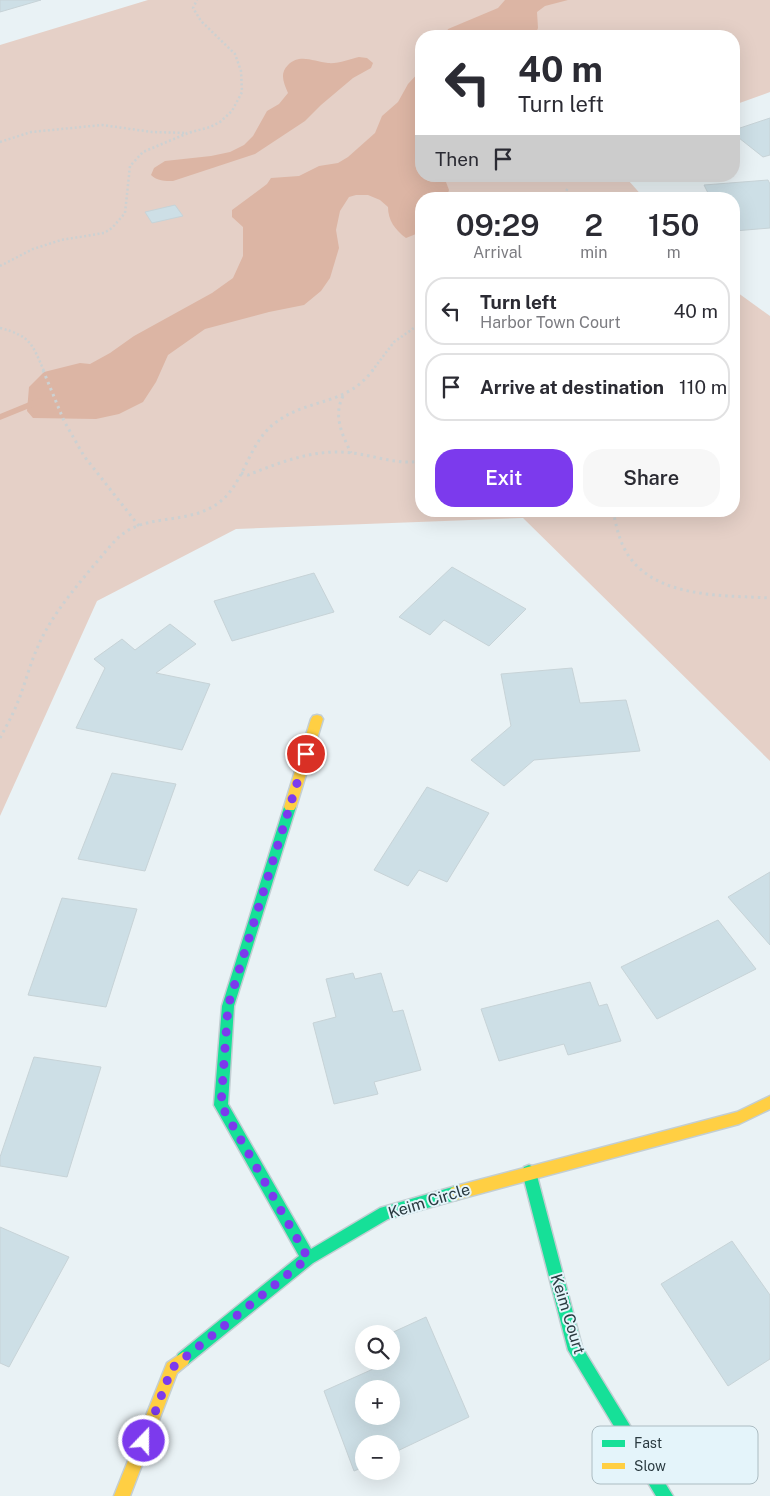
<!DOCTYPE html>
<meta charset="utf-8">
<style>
:root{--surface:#fff;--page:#f7f7f7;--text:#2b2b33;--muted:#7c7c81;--line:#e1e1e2;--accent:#7c3aed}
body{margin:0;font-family:"Public Sans",sans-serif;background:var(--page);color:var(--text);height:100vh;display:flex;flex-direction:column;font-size:19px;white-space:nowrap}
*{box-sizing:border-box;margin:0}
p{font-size:16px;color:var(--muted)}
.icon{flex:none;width:28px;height:28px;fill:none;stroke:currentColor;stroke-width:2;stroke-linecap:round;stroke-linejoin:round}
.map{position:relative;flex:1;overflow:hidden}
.side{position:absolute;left:415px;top:192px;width:325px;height:325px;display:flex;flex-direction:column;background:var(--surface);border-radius:20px;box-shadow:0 5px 20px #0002}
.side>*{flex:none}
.top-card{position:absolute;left:415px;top:30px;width:325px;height:152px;border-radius:20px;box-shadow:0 5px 20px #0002;background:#fff;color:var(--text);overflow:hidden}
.fabs{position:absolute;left:355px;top:1325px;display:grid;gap:10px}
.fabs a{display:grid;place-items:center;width:45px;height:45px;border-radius:50%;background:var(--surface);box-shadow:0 5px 20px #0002;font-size:25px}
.pin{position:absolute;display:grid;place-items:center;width:42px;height:42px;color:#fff;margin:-21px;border:2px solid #fff;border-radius:50%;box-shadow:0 1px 5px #0007}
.me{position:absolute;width:55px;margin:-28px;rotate:22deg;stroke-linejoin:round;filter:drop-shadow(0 0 4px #0008)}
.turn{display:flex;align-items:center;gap:18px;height:105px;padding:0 20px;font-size:22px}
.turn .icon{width:65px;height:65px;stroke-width:2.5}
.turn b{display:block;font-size:35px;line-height:42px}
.then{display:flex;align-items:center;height:48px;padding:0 20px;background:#0003;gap:10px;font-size:19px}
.eta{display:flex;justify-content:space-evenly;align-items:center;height:85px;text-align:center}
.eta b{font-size:30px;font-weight:600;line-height:35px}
.action{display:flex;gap:10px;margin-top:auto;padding:10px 20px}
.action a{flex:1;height:58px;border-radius:20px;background:var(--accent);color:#fff;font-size:20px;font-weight:600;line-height:58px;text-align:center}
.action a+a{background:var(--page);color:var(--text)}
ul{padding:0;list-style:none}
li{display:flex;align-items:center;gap:15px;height:68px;margin:0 10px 8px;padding:0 10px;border:2px solid var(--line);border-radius:20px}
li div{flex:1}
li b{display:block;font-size:19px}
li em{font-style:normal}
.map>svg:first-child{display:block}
.green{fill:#e5d0c7}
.water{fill:#dcb5a4}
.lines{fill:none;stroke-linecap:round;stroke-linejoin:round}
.stream{fill:#dcb5a4;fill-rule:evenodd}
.building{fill:#cddfe6;stroke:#c7d3d7;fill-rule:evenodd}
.fast-casing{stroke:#c3ced2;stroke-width:3}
.slow-casing{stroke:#c3ced2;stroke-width:3}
.path-far1{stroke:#ccd1d2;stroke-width:2.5;stroke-dasharray:2 2.5;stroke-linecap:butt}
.path{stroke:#ccd1d2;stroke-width:3;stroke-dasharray:2.5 4;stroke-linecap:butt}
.fast{fill:#16e098;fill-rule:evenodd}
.slow{fill:#ffcf43;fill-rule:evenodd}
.route{stroke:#7c3aed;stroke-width:9;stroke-dasharray:0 16.2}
.labels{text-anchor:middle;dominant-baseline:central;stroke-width:4;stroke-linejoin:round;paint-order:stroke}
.near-street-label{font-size:16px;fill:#2a3a40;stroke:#e4f4fa}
.key{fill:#e4f4fa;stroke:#acbcc2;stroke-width:1}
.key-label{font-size:14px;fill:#2a3a40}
</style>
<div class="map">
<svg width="770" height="1496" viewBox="0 0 770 1496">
<rect width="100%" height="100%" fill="#e9f2f5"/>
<polygon class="green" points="148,0 770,0 770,92 734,105 734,36 421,36 421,176 631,176 628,180 645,199 421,199 421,511 734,511 734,290 770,316 770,761 523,518 236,529 97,601 0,816 0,45"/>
<g class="water">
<polygon points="505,0 568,0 545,6 537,12 538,28 535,36 445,36 448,29 498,8"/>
<path d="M359,57L367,58L373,63L371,68L353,78L321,105L305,121L255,154L173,181C165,181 157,181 151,175L154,168L165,161L211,156L230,152L244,145L253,136L267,111L279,104L288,93C284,83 279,74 288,65C300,53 314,62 328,63C338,64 350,59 359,57Z"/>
<path d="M421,70V176H449L446,182L449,190L446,199H421V232L406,238C395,230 388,220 388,207L380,200L368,195H356L349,197L340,211L336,230L339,248L330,278L321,291L304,305L269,312L205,329L168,355L156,382L143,402L119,414L96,419L33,418L27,411L29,387L44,372L80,363L90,364L110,353L134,336L212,293L233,278L243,256V227L232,217V210L267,184L271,178L299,176L319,166L338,163L348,157L375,133L382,116L398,102L408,84Z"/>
</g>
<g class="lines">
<polygon class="stream" points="39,398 42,399 42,403 0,420 0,414"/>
</g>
<g class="building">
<polygon points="0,0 41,0 0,12"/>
<polygon points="770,118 770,155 763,157 734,134 734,130"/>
<polygon points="768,180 770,184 770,228 734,231 734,199 711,199 704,185"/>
<polygon points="175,205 183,216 152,223 145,212"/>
<polygon points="452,567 526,609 489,646 444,620 430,635 399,617"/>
<polygon points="314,573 334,612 232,641 214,601"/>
<polygon points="170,624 196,644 156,673 210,684 182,750 76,728 105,668 94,659 122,639 135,650"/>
<polygon points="572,668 580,703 626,700 640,751 534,760 504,786 471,760 511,726 501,674"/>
<polygon points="112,773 176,784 145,871 78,859"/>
<polygon points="427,787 489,813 447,882 419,870 408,886 374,870"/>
<polygon points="770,872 770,945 728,897"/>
<polygon points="62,898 137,909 106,1007 28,995"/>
<polygon points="718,920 756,969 657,1019 621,967"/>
<polygon points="353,973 355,979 381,973 393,1012 403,1010 421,1070 374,1082 378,1094 334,1104 313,1023 336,1017 326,979"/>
<polygon points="590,982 599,1006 607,1004 621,1041 568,1055 564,1044 499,1061 481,1009"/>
<polygon points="34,1057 101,1067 67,1177 0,1166 0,1157"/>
<polygon points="0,1227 69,1257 9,1367 0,1363"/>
<polygon points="732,1241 770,1295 770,1359 728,1386 661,1284"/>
<path d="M426,1317L469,1417L391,1454V1444H364V1467L354,1471L324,1391L391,1361L393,1360L391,1334H389ZM364,1389H391V1416H364Z"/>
</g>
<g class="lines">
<g class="fast-casing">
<g id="fast">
<polygon points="290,802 294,804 296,807 234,1006 228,1104 311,1249 380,1208 456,1186 461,1188 463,1193 461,1198 456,1200 388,1219 313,1263 188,1364 183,1366 178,1364 176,1359 178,1354 299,1256 214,1105 222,1006 284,807 286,804"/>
<polygon points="529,1165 534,1167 536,1172 582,1347 673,1496 656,1496 568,1350 522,1172 524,1167"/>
</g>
</g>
<g class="slow-casing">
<g id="slow">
<polygon points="317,715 321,716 323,719 296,807 294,810 286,810 284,807 311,719 313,716"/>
<polygon points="770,1096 770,1109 739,1124 456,1200 451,1198 449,1193 451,1188 456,1186 737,1112"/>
<polygon points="183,1352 188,1354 190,1359 188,1364 177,1373 130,1496 114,1496 167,1363"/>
</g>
</g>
<g class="path-far1">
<polyline points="0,142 31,132 102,125 152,132 187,133"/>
<polyline points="563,199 568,187"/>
<polyline points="0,266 33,249 61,240 104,233 112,228 125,213 130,166 143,152 188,133 210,127 220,122 232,111 242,92 241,71 235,54 201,21 193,8 197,0"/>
<path d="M0,328C31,336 32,344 44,371"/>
<polyline points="372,371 394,342 421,323"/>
</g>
<g class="path">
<polyline points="43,370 64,421 84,456 139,526"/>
<path d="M343,396C333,416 342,434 351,453"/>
<path d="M241,473L248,475C281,462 316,448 353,453C376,456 397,465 421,461"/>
<path d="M613,511C616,524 618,536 624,548C650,599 721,595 770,598"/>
<path d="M0,738C6,727 12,716 17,704C25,685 30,663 39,644C52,615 75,588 95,564C105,553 114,539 127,531C153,515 190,523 217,504C245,485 247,444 275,423C309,397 345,407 373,370"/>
</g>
<use href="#fast" class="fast"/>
<use href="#slow" class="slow"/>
</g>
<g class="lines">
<polyline class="route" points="144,1441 172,1368 308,1258 221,1105 228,1006 306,754"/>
</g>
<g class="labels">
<g class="near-street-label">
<text transform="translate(429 1201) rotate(-17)">Keim Circle</text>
<text transform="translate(568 1314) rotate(73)">Keim Court</text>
</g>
</g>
<rect x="592" y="1426" width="166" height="58" rx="8" class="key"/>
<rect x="602" y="1440" width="23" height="7" fill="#16e098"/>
<rect x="602" y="1463" width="23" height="6" fill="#ffcf43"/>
<g class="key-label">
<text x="634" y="1448">Fast</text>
<text x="634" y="1471">Slow</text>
</g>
</svg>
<div class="fabs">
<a><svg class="icon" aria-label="search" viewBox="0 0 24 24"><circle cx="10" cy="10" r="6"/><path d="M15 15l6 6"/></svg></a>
<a>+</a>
<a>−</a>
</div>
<div class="pin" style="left:306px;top:754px;background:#d93025"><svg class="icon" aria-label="arrive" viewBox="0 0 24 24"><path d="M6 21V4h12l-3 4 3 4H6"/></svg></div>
<svg class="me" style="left:144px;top:1441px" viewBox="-20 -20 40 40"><circle r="17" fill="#7c3aed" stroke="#fff" stroke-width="3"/><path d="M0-11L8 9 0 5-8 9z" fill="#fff"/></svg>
<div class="top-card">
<div class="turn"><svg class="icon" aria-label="left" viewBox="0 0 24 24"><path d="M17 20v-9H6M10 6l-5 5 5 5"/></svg><div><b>40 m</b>Turn left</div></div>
<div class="then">Then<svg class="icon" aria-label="arrive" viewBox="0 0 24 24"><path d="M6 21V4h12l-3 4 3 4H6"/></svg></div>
</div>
<section class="side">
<div class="eta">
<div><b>09:29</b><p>Arrival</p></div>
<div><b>2</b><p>min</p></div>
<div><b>150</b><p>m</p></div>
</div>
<ul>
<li><svg class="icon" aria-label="left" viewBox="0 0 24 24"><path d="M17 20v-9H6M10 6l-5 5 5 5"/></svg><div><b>Turn left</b><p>Harbor Town Court</p></div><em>40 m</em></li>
<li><svg class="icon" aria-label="arrive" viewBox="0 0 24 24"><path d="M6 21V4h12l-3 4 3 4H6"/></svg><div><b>Arrive at destination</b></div><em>110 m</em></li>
</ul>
<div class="action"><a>Exit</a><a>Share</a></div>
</section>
</div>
